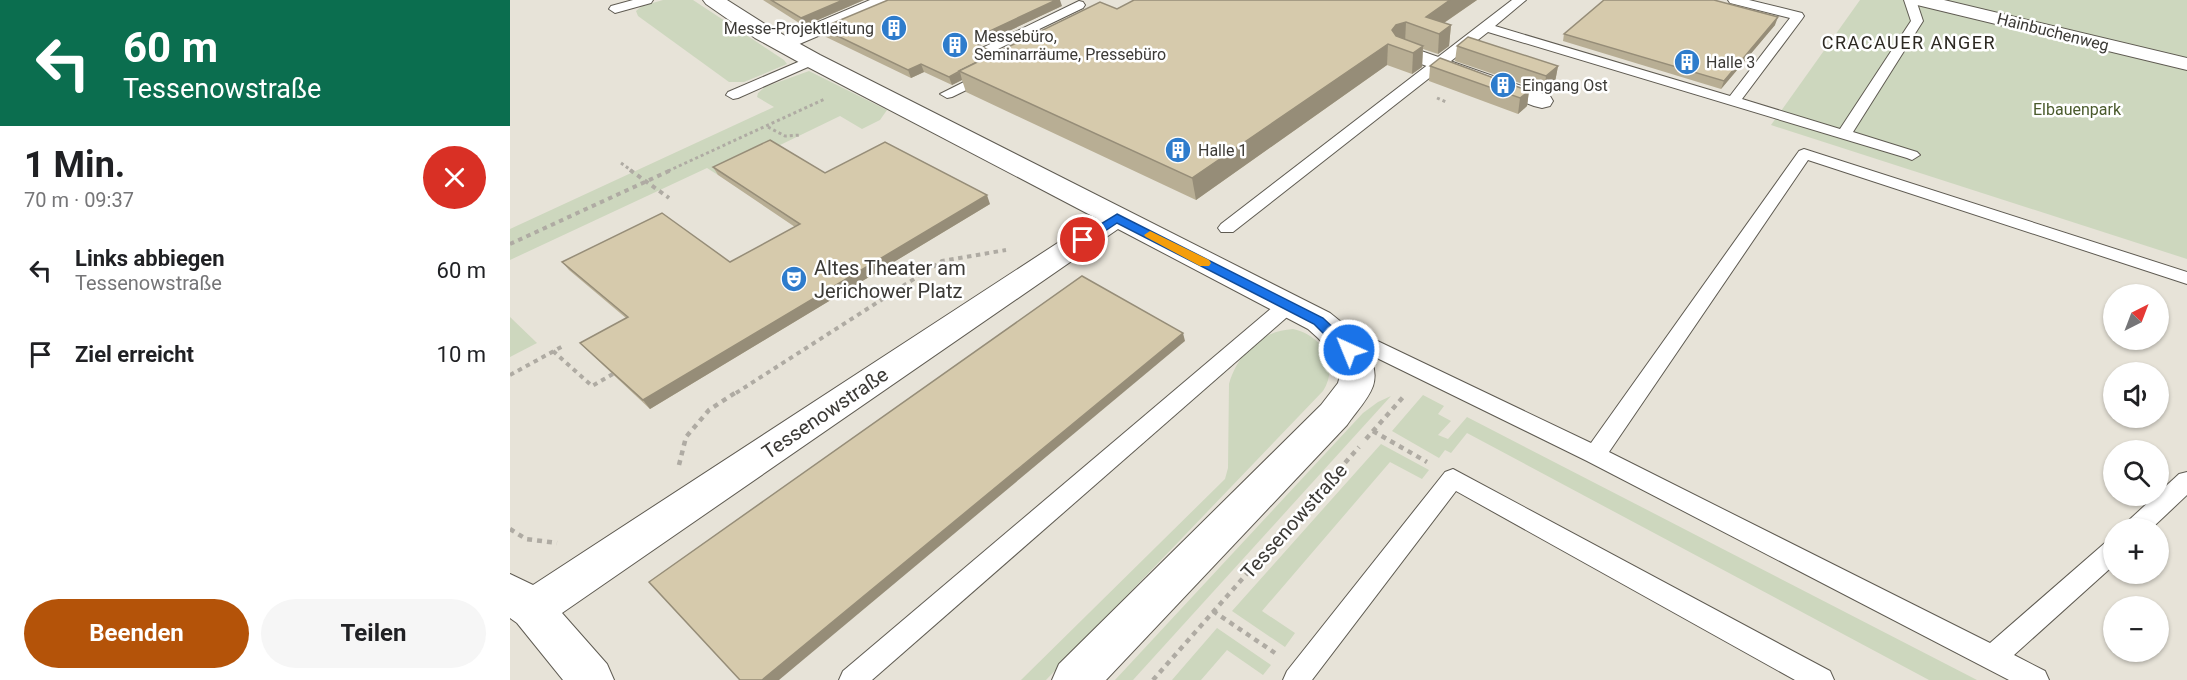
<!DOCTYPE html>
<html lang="de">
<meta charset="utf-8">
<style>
:root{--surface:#fff;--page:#f6f6f6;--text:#202124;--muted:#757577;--accent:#b45309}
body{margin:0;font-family:Roboto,sans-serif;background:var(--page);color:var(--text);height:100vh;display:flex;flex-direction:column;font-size:22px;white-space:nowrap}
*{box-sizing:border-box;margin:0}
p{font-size:20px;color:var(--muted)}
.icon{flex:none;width:33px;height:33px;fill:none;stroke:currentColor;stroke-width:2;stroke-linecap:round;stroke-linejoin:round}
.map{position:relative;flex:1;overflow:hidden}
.drawer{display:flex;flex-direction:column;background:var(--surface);width:510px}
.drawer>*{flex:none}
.guide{background:#0b6e4f;color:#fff;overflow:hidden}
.needle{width:39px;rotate:42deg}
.buttons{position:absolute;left:1593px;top:284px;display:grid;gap:12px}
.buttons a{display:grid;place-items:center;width:66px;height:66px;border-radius:50%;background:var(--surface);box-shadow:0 2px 4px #0004;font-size:30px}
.pin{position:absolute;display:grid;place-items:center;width:51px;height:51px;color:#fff;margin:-26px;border:3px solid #fff;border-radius:50%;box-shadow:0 2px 6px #0007}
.me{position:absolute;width:66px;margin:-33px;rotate:316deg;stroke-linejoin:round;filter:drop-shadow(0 0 4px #0008)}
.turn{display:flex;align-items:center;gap:21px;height:126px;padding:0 24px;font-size:27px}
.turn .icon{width:78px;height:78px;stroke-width:2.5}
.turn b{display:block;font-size:42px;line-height:51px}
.round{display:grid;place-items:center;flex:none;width:63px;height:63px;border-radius:32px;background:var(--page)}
.overview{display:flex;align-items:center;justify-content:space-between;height:102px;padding:0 24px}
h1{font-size:36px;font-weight:700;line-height:45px}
.action{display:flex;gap:12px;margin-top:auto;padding:12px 24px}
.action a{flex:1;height:69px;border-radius:36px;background:var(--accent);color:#fff;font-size:24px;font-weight:700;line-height:69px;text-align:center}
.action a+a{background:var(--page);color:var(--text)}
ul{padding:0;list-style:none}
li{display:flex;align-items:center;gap:18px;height:84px;padding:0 24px}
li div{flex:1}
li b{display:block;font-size:22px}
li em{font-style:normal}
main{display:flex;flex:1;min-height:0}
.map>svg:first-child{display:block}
.green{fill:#cdd7be}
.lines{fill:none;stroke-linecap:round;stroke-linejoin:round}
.service-casing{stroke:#5f5b52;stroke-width:2}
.pedestrian-casing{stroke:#5f5b52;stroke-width:2}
.minor-casing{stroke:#5f5b52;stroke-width:2}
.path-far2{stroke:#afaba3;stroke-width:3;stroke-dasharray:3 3;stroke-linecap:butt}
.path-far1{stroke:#afaba3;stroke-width:4;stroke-dasharray:4.5 4.5;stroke-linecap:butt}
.path{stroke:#afaba3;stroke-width:4.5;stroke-dasharray:5 5;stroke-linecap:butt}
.service{fill:#fff;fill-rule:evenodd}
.pedestrian{fill:#fff;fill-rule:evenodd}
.minor{fill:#fff;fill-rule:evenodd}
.wall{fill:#b8ae94}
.shaded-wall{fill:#968d78}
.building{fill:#d6caac;stroke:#968d78;stroke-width:1.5}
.route{fill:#1a73e8;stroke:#114b97;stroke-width:1.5}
.slow{fill:#f59e0b}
.labels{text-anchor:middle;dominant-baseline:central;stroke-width:5;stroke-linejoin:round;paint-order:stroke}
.far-poi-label{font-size:16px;fill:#3c3a36;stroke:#fff;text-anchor:start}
.far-street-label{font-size:16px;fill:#3c3a36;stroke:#fff}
.far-park-label{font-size:16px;fill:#4b5b2d;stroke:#fff}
.far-neighbourhood-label{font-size:18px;letter-spacing:1.5px;fill:#2d2922;stroke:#fff}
.poi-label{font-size:20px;fill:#3c3a36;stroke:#fff;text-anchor:start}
.street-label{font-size:20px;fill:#3c3a36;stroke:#fff}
</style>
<main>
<section class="drawer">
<div class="guide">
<div class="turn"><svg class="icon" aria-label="left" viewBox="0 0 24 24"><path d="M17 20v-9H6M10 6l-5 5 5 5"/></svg><div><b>60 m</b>Tessenowstraße</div></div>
</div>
<div class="overview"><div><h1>1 Min.</h1><p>70 m · 09:37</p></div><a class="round" style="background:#d93025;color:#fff"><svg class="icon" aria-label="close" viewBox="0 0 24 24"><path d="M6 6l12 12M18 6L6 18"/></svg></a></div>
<ul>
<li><svg class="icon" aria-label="left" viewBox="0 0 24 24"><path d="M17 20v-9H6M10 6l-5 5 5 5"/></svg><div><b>Links abbiegen</b><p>Tessenowstraße</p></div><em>60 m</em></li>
<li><svg class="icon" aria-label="arrive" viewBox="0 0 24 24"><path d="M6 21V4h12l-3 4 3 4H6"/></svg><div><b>Ziel erreicht</b></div><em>10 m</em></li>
</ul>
<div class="action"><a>Beenden</a><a>Teilen</a></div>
</section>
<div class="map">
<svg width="1677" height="680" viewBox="0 0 1677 680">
<rect width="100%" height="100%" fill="#e7e3d8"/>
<g class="green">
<polygon points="153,0 183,0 274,60 277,64 234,82 219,82 128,16 126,11 132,6"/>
<polygon points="1350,0 1677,0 1677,259 1261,125"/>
<polygon points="299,71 377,110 370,120 352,129 330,116 208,175 197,168 0,260 0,229 264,107 247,97 248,93 255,87"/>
<polygon points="0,317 27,343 0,357"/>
<path d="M783,329C812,335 830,364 813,391L536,680H511L715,479L718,468L719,384C728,353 751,331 783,329Z"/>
<polygon points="913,395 934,406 928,414 941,421 928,435 938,439 957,417 1467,680 1419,680 957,433 941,453 935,450 929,458 882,431"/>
<polygon points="881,396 623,680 605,680 853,413 868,402"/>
<polygon points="871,444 919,470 912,479 880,462 752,611 785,633 775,647 722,611"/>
<polygon points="707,628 761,665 753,675 717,650 691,680 662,680"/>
</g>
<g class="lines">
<g class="service-casing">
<g id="service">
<polygon points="123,0 143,0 141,3 105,13 99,9 101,6"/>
<polygon points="1002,0 1016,0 985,26 1220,96 1280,18 1220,3 1218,0 1239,0 1292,13 1294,16 1292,19 1232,99 1330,129 1401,21 1394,0 1406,0 1413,21 1343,132 1407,152 1410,155 1402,160 1397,158 978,32 723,232 711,232 708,228 711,224"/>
<polygon points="569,1 573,2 575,5 573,8 488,49 509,58 511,61 509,64 499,64 470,49"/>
<polygon points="302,56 307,57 309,60 307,63 228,98 223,99 216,95 218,92"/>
<polygon points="478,70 483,71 485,74 483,77 442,97 437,98 430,94"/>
<polygon points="1294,149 1677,272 1677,284 1298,160 1099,452 1480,643 1596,542 1604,539 1604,565 1504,655 1535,671 1539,680 1499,680 1077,461 820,335 817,330 820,325 827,323 834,325 1081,443 1289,151"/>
<polygon points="777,300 784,301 786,306 784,311 362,680 329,680 333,671 770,301"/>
<polygon points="943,469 1320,671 1324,680 1285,680 946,491 802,680 773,680 777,671 935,472"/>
<polygon points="1677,472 1677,495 1642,528 1614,528 1618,521 1669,474"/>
</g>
</g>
<g class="pedestrian-casing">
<g id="pedestrian">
<polygon points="360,0 385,0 383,4 280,48 266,48 263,44 266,40"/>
<polygon points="1401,0 1434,0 1677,58 1677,70 1403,4"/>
<polygon points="894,45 1040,96 1043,101 1040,106 1032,108 1024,106 887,55 884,51 887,47"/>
</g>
</g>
<g class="minor-casing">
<path id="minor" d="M193,0H217L261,28L310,55L820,313C841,329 872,357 863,386C858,400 845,413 837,425L596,680H542L549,664L811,405L828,383L831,372L824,355L808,338L798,329L608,229L52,613L97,664L104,680H53L7,623L0,618V574L23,585L586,218L294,65L245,38L196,4Z"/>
</g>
<g class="path-far2">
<polyline points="927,98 936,102"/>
<polyline points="258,127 275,136 291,135"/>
<polyline points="111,163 122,171"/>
<polyline points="158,171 315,99"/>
</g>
<g class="path-far1">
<polyline points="120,170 159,198"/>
<polyline points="0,244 161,170"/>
<polyline points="43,351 82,386 103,374"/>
<polyline points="0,375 53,346"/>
<polyline points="226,393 432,261 496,250"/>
</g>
<g class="path">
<polyline points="863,431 917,462"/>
<polyline points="856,439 895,395"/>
<polyline points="169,465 176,437 199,410 228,391"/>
<polyline points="0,529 16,539 47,543"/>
<polyline points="703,611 765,653"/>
<polyline points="643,680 849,447"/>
</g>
<use href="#service" class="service"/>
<use href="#pedestrian" class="pedestrian"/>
<use href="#minor" class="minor"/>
</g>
<g class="wall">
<polygon points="253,0 354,0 294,26"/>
<polygon points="967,0 934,23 941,25 939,46 928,54 913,49 912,67 902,74 877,65 686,200 456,92 452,80 442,85 414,72 401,78 314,36 311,28 552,6 471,44 469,46 485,53 607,9"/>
<polygon points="1265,25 1211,89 1053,41 1054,34"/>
<polygon points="947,46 1048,66 1045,82 1034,91 945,61"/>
<polygon points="920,66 1019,91 1017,106 1008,114 919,81"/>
<polygon points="203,167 315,173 480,204 140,409 78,351 70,343 116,318 59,270 52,262 220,262 285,227 208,175"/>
</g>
<g class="shaded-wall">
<polygon points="333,0 354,0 294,26 291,18"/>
<polygon points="546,0 550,0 552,6 471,44 468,48 466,40 469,36"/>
<polygon points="940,0 967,0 922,31 916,17"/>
<polygon points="1268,17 1265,25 1211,89 1214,81"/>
<polygon points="896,22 895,43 885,47 882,30 886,25"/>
<polygon points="941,25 939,46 928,54 929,34"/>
<polygon points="878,44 877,65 686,200 682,178"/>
<polygon points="913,46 912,67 902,74 903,53"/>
<polygon points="411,64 414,72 401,78 398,70"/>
<polygon points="1048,66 1045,82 1034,91 1036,76"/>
<polygon points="450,72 452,80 442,85 439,77"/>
<polygon points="1019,91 1017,106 1008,114 1010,98"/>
<polygon points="477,195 480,204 140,409 133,400"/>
<polygon points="673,333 675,341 269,680 252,680"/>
</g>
<g class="building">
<polygon points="261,0 333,0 291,18"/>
<polygon points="378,0 546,0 469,36 466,40 468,45 485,53 449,71 450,71 439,77 411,64 398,70 311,28"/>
<polygon points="624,0 940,0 916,17 941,25 929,34 896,22 886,25 882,30 886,36 913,46 903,53 878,44 682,178 449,71 590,2 607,9"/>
<polygon points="1094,0 1204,0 1268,17 1214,81 1054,34"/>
<polygon points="958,37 1048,66 1036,76 947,46"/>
<polygon points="930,58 1019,91 1010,98 920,66"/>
<polygon points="260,140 315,173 375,142 477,195 133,400 70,343 118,317 52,262 152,213 220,262 290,224 203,167"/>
<polygon points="572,276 673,333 252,680 230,680 139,582"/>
</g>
<polygon class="route" points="607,214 813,318 844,347 846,350 844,354 834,354 804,324 607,223 577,243 568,243 568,238"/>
<polygon class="slow" points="640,231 699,260 701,263 699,266 690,266 636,237 634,235"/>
<defs>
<g id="building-disc" transform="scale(1.35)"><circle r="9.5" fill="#2e7ccc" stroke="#fff"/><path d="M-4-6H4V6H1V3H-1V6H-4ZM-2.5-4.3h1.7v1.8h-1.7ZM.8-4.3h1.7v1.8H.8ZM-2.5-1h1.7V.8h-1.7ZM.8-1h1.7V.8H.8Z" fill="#fff"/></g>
<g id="theatre-disc" transform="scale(1.35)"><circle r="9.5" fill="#2e7ccc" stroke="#fff"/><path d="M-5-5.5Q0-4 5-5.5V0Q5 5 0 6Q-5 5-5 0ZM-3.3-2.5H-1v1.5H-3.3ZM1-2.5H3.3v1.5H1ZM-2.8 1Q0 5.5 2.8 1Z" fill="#fff"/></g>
</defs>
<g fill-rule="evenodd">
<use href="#building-disc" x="384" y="28"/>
<use href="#building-disc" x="445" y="45"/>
<use href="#building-disc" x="1177" y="62"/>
<use href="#building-disc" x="993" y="85"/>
<use href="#building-disc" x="668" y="150"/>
<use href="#theatre-disc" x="284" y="279"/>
</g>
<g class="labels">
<g class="far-poi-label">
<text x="364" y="28" text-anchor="end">Messe-Projektleitung</text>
<text x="464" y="36">Messebüro,<tspan x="464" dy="18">Seminarräume, Pressebüro</tspan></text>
<text x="1196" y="62">Halle 3</text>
<text x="1012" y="85">Eingang Ost</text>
<text x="688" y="150">Halle 1</text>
</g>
<g class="far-street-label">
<text transform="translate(1543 32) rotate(14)">Hainbuchenweg</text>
</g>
<g class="far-park-label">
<text x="1567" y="109">Elbauenpark</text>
</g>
<g class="far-neighbourhood-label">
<text x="1399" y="42">CRACAUER ANGER</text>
</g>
<g class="poi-label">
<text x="304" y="268">Altes Theater am<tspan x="304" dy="23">Jerichower Platz</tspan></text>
</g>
<g class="street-label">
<text transform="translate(315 413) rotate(-34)">Tessenowstraße</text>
<text transform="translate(784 521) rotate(-48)">Tessenowstraße</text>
</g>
</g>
</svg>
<div class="buttons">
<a><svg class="needle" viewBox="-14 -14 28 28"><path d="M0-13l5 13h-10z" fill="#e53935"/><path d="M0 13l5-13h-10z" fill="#757577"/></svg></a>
<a><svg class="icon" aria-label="sound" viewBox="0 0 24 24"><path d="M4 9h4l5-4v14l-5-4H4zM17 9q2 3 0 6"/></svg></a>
<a><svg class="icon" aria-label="search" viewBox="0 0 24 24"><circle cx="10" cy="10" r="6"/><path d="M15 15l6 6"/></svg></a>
<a>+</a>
<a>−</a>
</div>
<div class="pin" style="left:573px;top:240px;background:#d93025"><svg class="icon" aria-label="arrive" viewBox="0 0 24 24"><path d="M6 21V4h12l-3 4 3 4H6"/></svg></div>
<svg class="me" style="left:839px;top:350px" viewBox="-20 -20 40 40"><circle r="17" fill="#1a73e8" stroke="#fff" stroke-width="3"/><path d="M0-11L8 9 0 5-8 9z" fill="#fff"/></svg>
</div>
</main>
